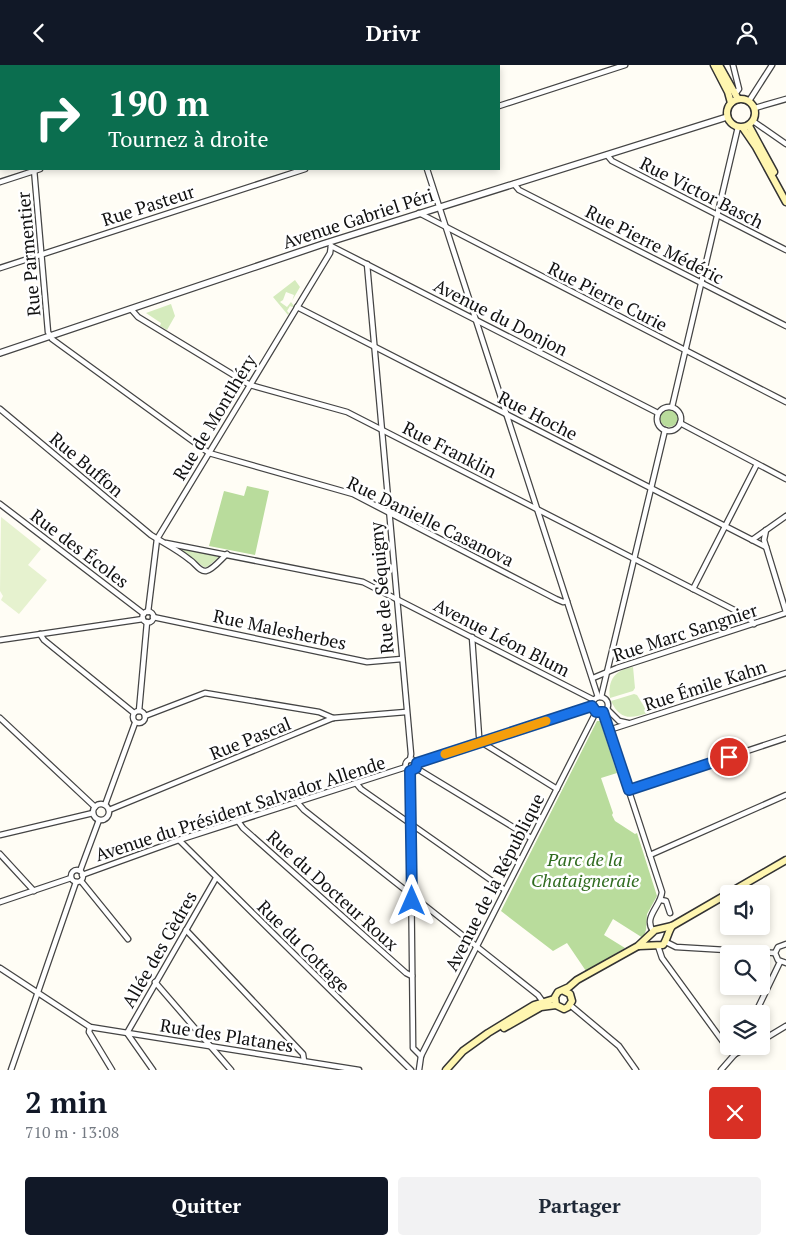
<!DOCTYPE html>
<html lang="fr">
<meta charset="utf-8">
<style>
:root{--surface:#fff;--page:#f2f2f3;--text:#1f2937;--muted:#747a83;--accent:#111827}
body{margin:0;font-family:"PT Serif",serif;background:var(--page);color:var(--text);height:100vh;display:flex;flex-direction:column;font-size:19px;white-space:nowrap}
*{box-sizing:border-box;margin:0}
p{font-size:16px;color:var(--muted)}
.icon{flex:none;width:28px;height:28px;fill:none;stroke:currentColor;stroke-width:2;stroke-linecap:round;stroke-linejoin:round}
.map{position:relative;height:1005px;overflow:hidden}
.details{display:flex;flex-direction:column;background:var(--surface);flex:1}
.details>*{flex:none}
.banner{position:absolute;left:0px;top:0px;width:500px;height:105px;box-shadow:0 2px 8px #0003;background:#0b6e4f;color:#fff;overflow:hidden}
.buttons{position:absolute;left:720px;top:820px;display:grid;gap:10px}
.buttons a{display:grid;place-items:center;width:50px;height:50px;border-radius:5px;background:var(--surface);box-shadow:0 2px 8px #0003;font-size:25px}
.pin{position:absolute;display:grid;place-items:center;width:42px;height:42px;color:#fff;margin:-21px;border:2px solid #fff;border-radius:50%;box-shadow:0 1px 5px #0007}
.me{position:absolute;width:55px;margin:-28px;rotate:0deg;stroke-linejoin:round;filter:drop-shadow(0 0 4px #0008)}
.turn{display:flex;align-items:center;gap:18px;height:105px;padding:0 25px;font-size:22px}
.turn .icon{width:65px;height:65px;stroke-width:2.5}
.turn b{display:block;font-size:35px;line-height:42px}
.round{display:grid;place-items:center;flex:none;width:52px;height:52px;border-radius:5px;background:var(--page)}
.summary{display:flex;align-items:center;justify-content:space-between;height:85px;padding:0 25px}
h1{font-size:30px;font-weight:800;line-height:38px;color:var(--accent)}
.button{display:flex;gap:10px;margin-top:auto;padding:10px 25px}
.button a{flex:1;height:58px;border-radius:5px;background:var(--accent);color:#fff;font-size:20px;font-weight:800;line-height:58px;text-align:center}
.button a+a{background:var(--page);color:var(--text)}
header{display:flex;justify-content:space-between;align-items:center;height:65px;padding:0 25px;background:var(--accent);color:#fff;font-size:22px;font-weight:800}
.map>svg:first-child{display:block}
.green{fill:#d5ebbd}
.forest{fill:#b9dc9c}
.pitch{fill:#e6f2cf}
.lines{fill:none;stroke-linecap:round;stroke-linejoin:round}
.minor-casing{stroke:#444;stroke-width:7}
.tertiary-casing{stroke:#444;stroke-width:8}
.secondary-casing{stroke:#333;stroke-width:9}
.minor{stroke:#fff;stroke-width:4.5}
.tertiary{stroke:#fff;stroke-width:5.5}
.secondary{stroke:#fff6b0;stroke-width:6}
.route-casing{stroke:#114b97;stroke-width:12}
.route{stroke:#1a73e8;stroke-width:9}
.slow{stroke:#f59e0b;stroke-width:9}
.labels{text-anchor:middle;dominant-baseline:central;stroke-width:5;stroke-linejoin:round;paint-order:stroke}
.street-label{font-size:18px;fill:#111;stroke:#fff}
.park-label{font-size:18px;font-style:italic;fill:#2f6b1f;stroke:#fff}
</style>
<header><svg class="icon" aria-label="back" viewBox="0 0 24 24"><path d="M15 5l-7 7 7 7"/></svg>Drivr<svg class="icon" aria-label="person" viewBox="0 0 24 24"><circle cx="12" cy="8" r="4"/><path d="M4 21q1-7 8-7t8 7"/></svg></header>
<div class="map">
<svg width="786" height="1005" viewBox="0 0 786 1005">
<rect width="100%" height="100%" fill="#fffdf5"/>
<g class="green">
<polygon points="295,215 300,222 293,234 292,236 294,230 286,227 283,235 280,237 287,242 291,237 294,241 292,242 290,241 287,246 289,248 288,250 273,232"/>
<polygon points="171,239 175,251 167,265 160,261 161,258 146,248"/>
<polygon points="179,483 219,492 207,502 204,502"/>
<path d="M633,602L635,623L633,626L610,633C607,615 616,604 633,602Z"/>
<path d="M634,629L637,630L648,648C630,654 620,655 611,636Z"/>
</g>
<g class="forest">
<circle cx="669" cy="353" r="9"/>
<polygon points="247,421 269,426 255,490 209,481 224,426 244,431"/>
<polygon points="597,656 600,656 617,708 601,713 613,748 612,750 615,756 635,769 637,768 657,831 647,849 646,865 643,873 613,854 604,870 625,883 586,906 567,878 553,886 501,846"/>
</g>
<polygon class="pitch" points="1,452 41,484 28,500 47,515 19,549 1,535 3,531 0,526"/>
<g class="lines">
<g class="minor-casing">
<g id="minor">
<polyline points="24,0 25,1"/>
<polyline points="393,0 393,1"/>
<polyline points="733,0 739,24 736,28"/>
<polyline points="92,1 96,0"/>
<polyline points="356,1 360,0"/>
<polyline points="0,31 1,31"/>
<polyline points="749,36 772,0"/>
<polyline points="499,41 625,0"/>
<polyline points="755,43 786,34"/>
<polyline points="753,56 786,79"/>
<polyline points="607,90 612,96 786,185"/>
<polyline points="34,104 48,267 52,274 209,388 353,429 556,534 563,537 567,536"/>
<polyline points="427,104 598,632"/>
<polyline points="0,117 40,104"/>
<polyline points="514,119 519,125 786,261"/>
<polyline points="419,148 786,337"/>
<polyline points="331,181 658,348"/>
<polyline points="367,199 411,689 410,695"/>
<polyline points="0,203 305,104"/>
<polyline points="297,242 766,482"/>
<polyline points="131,244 138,252 250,320 347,347 748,552 754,559"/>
<polyline points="672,342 738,62"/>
<circle cx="669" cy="354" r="12"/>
<path d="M0,344L151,470C164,478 178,485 190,495C195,498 200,507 206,506C213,505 222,493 227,489"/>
<polyline points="680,358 786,414"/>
<polyline points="0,439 144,549"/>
<polyline points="766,465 764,475 786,547"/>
<polyline points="752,475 786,451"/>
<polyline points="166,478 363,517 594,635"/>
<polyline points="693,524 757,399"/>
<circle cx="148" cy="552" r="5.5"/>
<polyline points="148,547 157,474 330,188 331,181"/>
<polyline points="153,552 367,597 402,594"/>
<polyline points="40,569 44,575 134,648"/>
<polyline points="472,572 479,671 481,677 557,724"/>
<polyline points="0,575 143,554"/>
<polyline points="593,613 617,603 786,548"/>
<polyline points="601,632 665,365"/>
<circle cx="600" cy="640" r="8"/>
<polyline points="607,644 619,656 628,658"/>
<circle cx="139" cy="652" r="6"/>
<polyline points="139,646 147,557"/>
<path d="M603,647L662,827C661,841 643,852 653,866"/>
<polyline points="145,651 205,628 319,647 333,653"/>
<polyline points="0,653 95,742"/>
<polyline points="609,665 786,608"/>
<circle cx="411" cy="700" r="5.5"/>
<polyline points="417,698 592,641"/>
<polyline points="416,703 531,773"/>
<polyline points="410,706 413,979 413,983 421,991"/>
<polyline points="356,718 361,724 505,825"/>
<polyline points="629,725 786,673"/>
<polyline points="297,737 304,745 538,930 543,937"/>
<circle cx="101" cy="747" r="8"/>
<polyline points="105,740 135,658"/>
<polyline points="109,745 333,653 406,647"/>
<polyline points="238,756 243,763 406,908 412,911"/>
<polyline points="0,770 93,748"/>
<polyline points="179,775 411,1005"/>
<polyline points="0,789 34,826"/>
<polyline points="650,790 786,730"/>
<circle cx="77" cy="811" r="6"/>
<polyline points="80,806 99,755"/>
<polyline points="82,810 179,775 406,702"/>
<polyline points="81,816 128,874"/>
<polyline points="661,835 666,836 670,848"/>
<polyline points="0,837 71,813"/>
<polyline points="186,865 303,989 304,996"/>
<polyline points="666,877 676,882 775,888"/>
<polyline points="786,879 778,882 775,888 778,895 786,898"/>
<polyline points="658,881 662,893 729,985 735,989"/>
<polyline points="0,903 90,962 359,1005"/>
<polyline points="155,917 231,1005"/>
<polyline points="570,940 619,981 636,1005"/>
<polyline points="755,949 780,897"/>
<polyline points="90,962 89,967 112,1005"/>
<polyline points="761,976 786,961"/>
<polyline points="735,989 751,981"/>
<polyline points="11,1005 76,817"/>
<polyline points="153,1005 127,968 216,813"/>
<polyline points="419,1005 421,991 596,647"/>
<polyline points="721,1005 735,989 739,981"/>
</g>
</g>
<g class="tertiary-casing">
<polyline id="tertiary" points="0,288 323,179 727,52"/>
</g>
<g class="secondary-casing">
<g id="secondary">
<polyline points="714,0 728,27 731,38"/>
<polyline points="719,0 738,34"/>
<circle cx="741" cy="48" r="14"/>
<polyline points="749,61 774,107"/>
<polyline points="743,63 756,82 786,137"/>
<path d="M639,881L663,880C667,875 668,867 672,861"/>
<polyline points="564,926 570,929 572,936 568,942 564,944 556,940 555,932 558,927 569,922 577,915 638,881 655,865 672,861 786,795"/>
<polyline points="504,963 541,942 556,940"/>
<polyline points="446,1005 463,986 488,968 534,940 554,934"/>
</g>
</g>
<use href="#minor" class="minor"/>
<use href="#tertiary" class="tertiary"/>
<use href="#secondary" class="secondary"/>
</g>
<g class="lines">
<g class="route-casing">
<polyline id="route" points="412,836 410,706 416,703 417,698 592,641 596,647 603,647 629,725 729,692"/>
</g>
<use href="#route" class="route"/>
<polyline class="slow" points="445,689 546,656"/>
</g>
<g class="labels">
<g class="street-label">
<text transform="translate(702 127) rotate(27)">Rue Victor Basch</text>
<text transform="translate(148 140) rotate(-18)">Rue Pasteur</text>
<text transform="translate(358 153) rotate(-18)">Avenue Gabriel Péri</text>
<text transform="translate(655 179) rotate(27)">Rue Pierre Médéric</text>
<text transform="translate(28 189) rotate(-95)">Rue Parmentier</text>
<text transform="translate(608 231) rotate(27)">Rue Pierre Curie</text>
<text transform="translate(501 252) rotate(27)">Avenue du Donjon</text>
<text transform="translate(538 350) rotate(27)">Rue Hoche</text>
<text transform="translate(214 352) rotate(-59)">Rue de Montlhéry</text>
<text transform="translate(450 384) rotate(27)">Rue Franklin</text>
<text transform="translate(87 399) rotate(40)">Rue Buffon</text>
<text transform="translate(431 456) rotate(26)">Rue Danielle Casanova</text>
<text transform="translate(80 483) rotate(37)">Rue des Écoles</text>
<text transform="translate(381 523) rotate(-95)">Rue de Séquigny</text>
<text transform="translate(280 564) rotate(12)">Rue Malesherbes</text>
<text transform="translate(685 567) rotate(-18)">Rue Marc Sangnier</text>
<text transform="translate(502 572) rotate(27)">Avenue Léon Blum</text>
<text transform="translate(705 620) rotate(-18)">Rue Émile Kahn</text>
<text transform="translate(250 673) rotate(-22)">Rue Pascal</text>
<text transform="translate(240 743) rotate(-18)">Avenue du Président Salvador Allende</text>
<text transform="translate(494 817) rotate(-63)">Avenue de la République</text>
<text transform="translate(333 825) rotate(42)">Rue du Docteur Roux</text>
<text transform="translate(304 881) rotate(45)">Rue du Cottage</text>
<text transform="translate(159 884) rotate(-60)">Allée des Cèdres</text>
<text transform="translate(227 970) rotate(9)">Rue des Platanes</text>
</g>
<g class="park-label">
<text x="585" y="794">Parc de la<tspan x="585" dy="21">Chataigneraie</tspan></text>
</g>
</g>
</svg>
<div class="buttons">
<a><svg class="icon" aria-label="sound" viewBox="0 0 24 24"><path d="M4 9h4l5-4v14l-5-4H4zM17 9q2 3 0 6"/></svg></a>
<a><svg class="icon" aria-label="search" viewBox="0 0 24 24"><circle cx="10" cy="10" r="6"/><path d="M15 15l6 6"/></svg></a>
<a><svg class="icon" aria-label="layers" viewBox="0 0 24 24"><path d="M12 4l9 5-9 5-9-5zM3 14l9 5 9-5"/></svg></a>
</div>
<div class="pin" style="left:729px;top:692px;background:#d93025"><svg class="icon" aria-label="arrive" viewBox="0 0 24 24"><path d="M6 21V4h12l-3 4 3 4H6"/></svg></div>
<svg class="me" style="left:412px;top:836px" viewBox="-20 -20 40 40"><path d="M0-17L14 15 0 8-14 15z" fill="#1a73e8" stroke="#fff" stroke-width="4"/></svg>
<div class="banner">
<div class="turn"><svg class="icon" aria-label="right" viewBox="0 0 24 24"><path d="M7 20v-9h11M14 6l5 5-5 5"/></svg><div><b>190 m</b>Tournez à droite</div></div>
</div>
</div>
<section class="details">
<div class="summary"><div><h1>2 min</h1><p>710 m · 13:08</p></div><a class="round" style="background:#d93025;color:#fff"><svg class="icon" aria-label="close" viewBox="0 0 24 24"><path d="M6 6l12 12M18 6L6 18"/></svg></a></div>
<div class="button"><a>Quitter</a><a>Partager</a></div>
</section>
